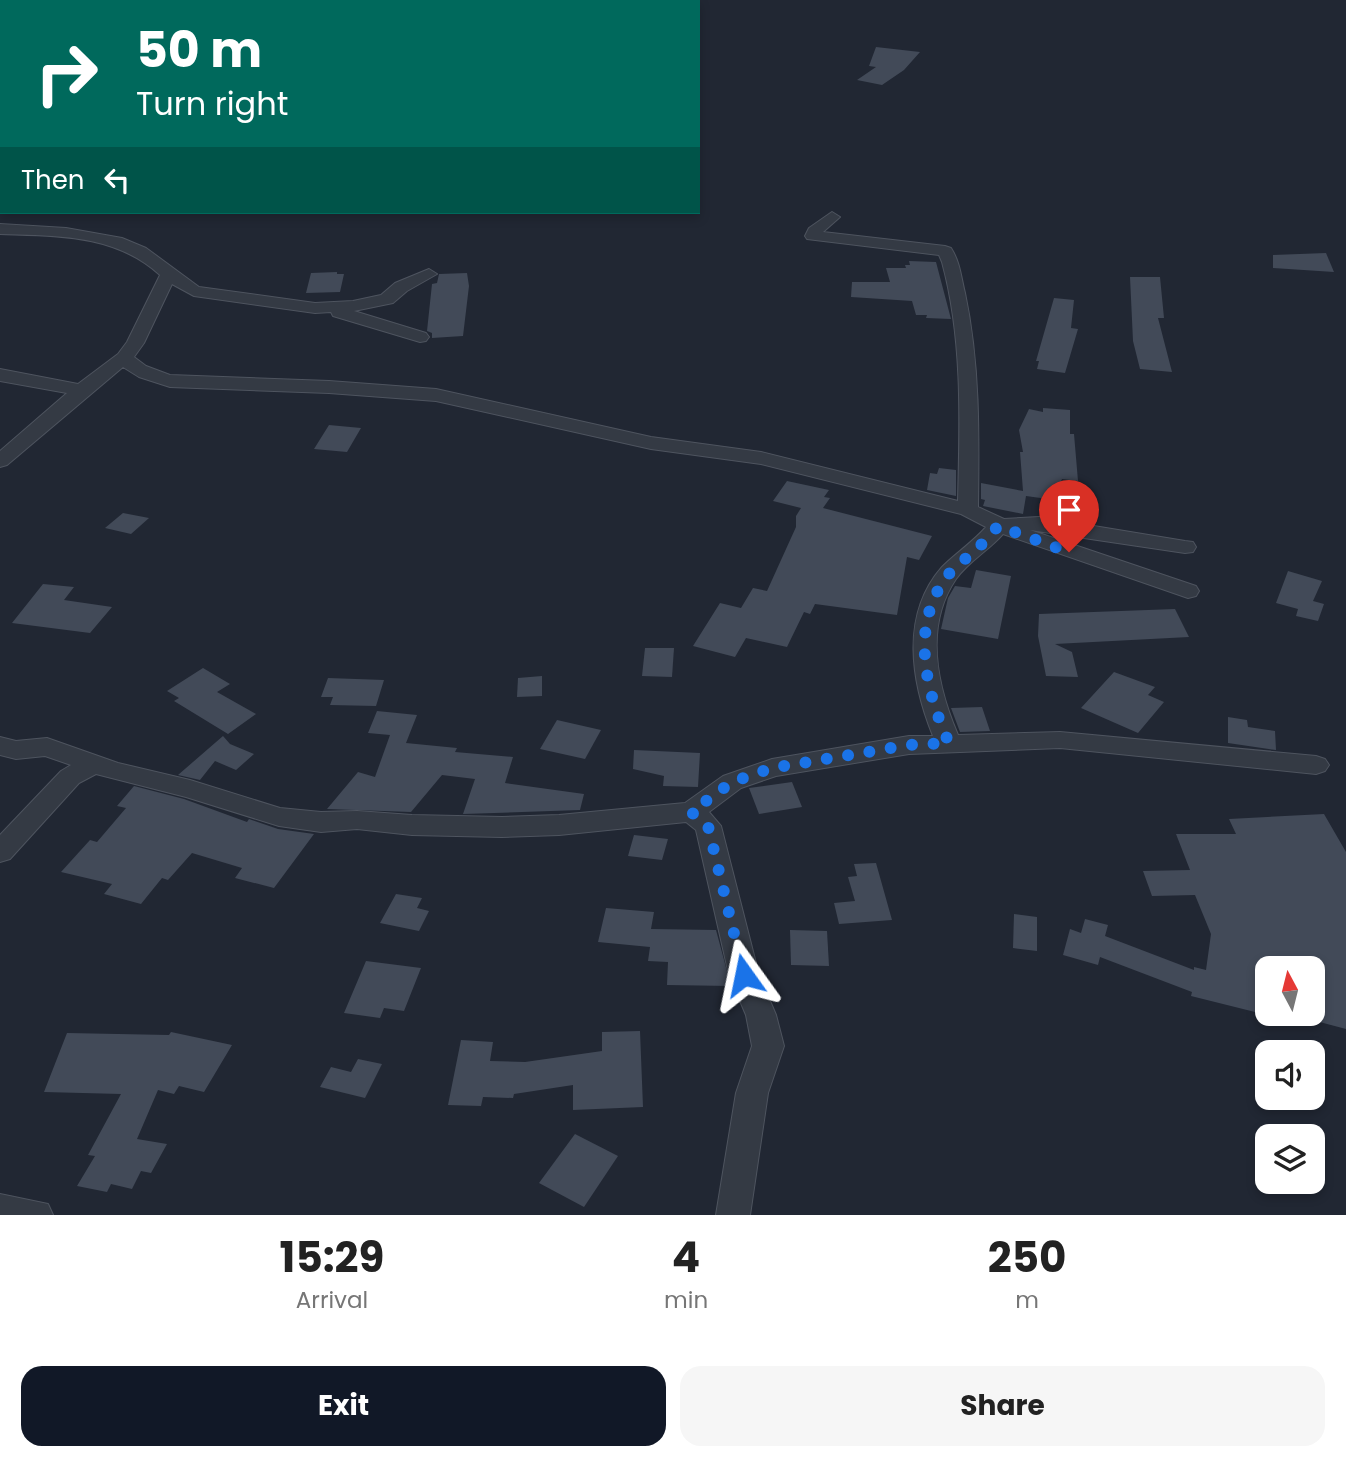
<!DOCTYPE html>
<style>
:root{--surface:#fff;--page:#f6f6f6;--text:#222;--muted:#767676;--accent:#111827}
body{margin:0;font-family:Poppins,sans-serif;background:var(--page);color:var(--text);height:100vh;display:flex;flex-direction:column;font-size:26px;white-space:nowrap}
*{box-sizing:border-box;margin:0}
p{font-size:23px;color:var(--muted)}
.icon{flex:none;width:38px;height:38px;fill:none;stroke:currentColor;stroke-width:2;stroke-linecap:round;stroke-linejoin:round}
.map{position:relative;height:1215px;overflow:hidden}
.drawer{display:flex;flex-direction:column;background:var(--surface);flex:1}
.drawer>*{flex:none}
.top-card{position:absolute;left:0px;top:0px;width:700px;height:214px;box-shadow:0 4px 10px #0003;background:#00695c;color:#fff;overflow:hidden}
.needle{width:46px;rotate:353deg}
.buttons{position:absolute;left:1255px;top:956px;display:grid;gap:14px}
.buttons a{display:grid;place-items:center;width:70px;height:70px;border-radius:14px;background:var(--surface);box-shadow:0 4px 10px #0003;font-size:35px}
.pin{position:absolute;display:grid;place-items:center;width:60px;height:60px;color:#fff;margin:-72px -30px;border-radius:50% 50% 50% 0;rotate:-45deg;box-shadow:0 0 7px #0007}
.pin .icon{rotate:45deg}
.me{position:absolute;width:77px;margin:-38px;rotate:348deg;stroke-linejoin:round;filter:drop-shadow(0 0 5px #0008)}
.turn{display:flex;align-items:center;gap:24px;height:147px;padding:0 21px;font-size:32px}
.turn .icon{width:91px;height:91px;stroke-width:2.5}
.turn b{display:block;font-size:49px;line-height:60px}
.then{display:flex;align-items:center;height:66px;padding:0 21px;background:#0003;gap:14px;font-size:26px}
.eta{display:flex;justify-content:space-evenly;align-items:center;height:119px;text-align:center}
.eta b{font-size:42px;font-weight:700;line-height:49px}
.cta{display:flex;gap:14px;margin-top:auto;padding:14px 21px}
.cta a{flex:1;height:80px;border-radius:21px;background:var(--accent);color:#fff;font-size:28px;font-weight:700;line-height:80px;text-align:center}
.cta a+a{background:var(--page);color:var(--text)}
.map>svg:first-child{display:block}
.building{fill:#424a58}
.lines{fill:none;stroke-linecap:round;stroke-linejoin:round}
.minor-casing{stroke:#4e545f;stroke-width:2}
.minor{fill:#343a44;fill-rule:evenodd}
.route{stroke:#1a73e8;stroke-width:12;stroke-dasharray:0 21.6}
</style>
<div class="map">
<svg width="1346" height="1215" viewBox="0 0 1346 1215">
<rect width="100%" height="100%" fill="#212733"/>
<g class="building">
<polygon points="876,47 920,52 904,70 882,85 857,80 876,67 869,66"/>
<polygon points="1326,253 1334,272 1273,268 1273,255"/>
<polygon points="909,261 936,262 951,319 926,318 927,315 916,315 912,301 851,297 852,282 890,282 886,268 906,268 905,265 910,265"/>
<polygon points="337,272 337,274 344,274 340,292 306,293 311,273"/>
<polygon points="467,273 469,286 463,336 432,338 432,333 427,331 432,284 437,283 439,274"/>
<polygon points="1130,277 1160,277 1164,318 1158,318 1172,372 1140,369 1133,341"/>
<polygon points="1054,298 1074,300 1071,328 1078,329 1065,373 1037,369 1039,361 1036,361"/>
<polygon points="1043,408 1070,410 1070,434 1074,434 1078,481 1062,479 1055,500 1026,496 1023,514 983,506 985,500 981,499 981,483 1023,491 1020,452 1023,452 1019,430 1029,409 1043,412"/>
<polygon points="329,425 361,428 347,452 314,449"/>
<polygon points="939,468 956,470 956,496 927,490 930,473 937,474"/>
<polygon points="787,481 829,490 824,497 830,498 823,508 932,536 919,560 907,557 897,615 815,604 810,614 804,612 787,647 746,638 735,657 693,646 720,603 741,608 753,588 767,591 796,527 796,516 801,508 773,501"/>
<polygon points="123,513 149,518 131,534 105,528"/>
<polygon points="976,570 1011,576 998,639 941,629 948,598 955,586 971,588"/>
<polygon points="1288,571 1322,581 1313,601 1324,604 1318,621 1296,616 1298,609 1276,603"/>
<polygon points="43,584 74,587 64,600 112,607 90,633 12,623"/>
<polygon points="1175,609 1189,637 1055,644 1072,652 1078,677 1046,676 1038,636 1039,614"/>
<polygon points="645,648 674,648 672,677 642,676"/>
<polygon points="203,668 230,684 217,692 256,714 228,734 174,701 179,698 167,691"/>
<polygon points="1114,672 1155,687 1148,695 1164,702 1138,733 1081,708"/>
<polygon points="542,676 542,696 517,697 518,678"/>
<polygon points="328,678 384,680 376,706 330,705 333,697 321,697"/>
<polygon points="982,707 990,731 960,732 951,708"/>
<polygon points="377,711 417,715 406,743 457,748 455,752 513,757 505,783 584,794 580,810 463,814 475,779 442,775 411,812 327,809 358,772 375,777 390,735 368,733"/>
<polygon points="1228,717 1247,720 1248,727 1275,731 1276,750 1228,743"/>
<polygon points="557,720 601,730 585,759 540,749"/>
<polygon points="223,736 230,744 254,754 236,770 215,761 200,780 178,775"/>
<polygon points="634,750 700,753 698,787 663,786 664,776 633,769"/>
<polygon points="792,782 802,807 759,814 749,788"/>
<polygon points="134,786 184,799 247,822 249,819 278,829 314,834 274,888 235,878 242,868 192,853 168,880 162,878 141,904 104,894 112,884 61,872 90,840 97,842 126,808 117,806"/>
<polygon points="1324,814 1346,852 1346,1029 1312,1020 1312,968 1267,968 1267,1015 1191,996 1192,992 1100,957 1098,965 1063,955 1070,929 1081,933 1085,919 1108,925 1105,936 1194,970 1194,967 1206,970 1211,934 1195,895 1152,896 1143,871 1190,870 1176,834 1236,834 1229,819"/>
<polygon points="634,835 668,839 662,860 628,856"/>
<polygon points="876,863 892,920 839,924 834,903 855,901 848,877 857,876 854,864"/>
<polygon points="396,894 422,898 417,908 429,911 419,931 380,923"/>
<polygon points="606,908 654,912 651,929 716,930 731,986 667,985 668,962 648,961 650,947 598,942"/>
<polygon points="1014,914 1037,917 1037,951 1013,948"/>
<polygon points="790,930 827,931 829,966 791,965"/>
<polygon points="366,961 421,968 404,1011 384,1008 380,1018 344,1013"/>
<polygon points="640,1031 643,1107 573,1110 573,1085 514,1094 513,1098 483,1097 481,1106 448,1105 461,1040 493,1042 490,1061 525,1062 602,1051 602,1032"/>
<polygon points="171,1032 232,1045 204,1092 179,1086 174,1094 158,1090 137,1139 167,1144 151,1173 141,1171 132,1189 111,1184 107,1192 77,1186 95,1156 88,1155 121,1094 44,1092 67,1033 169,1035"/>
<polygon points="358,1059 382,1064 365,1098 320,1087 331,1067 351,1072"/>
<polygon points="575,1134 618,1156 584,1207 539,1183"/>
</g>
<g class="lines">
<g class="minor-casing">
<g id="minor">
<polygon points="103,0 118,0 119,2 105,2"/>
<polygon points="2,86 2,94 0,95 0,87"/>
<path d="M832,212L840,217L823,232L945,246L951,248C960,262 961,277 965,293C980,364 979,435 978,507L1004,519L1039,517L1185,541L1193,542L1196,547L1193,552L1185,553L1030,530L1196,586L1199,591L1196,596L1188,598L1003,534C989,550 968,562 956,579C924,626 937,686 958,735L1060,732L1316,756L1325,759L1329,765L1325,771L1316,774L1060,748L909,754L776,776L741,788L709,812L721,826L759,975L776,1015L784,1046L768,1093L750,1215H716L736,1093L752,1046L746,1015L729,975L696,830L686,822L559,835L502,837L412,835L357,829L321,832L279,826L186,797L96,774L79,783L10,859L0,862V835L61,771L71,765L45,756L16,759L0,755V737L16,741L47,738L118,763L190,780L280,808L321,812L357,811L412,815L502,817L559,815L685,803L723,776L772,759L909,736H933C911,682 900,615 942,567C956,553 973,542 986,527L961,514L761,464L651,449L436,401L329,393L170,387L139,377L123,367L7,465L0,467V451L67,393L0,381V369L78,384L118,354L127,342L160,275C115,234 58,236 0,234V224L66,228L122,238L146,248L199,287L315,303L353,301L381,295L395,283L429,269L437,274L407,291L393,303L354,311L426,333L429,337L426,341L420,342L333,316L331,312L315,313L194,296L172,284L144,343L134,357L146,366L170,375L329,381L436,389L651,437L761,452L958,501C960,422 963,339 942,262L939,255L807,239L805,236L809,228Z"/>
<polygon points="0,1194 48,1204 53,1215 0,1215"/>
</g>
</g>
<use href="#minor" class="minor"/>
</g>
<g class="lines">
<path class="route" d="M744,975L708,826L691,812L732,782L772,768L909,745L949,743C926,692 910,628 945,579C953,567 966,559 976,550C984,542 991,534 998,526L1069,552"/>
</g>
</svg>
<div class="buttons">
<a><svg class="needle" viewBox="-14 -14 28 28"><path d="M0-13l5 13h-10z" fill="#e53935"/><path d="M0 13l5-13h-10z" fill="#767676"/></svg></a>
<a><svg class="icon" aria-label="sound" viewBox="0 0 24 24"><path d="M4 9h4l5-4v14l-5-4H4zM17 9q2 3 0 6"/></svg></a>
<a><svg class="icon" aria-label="layers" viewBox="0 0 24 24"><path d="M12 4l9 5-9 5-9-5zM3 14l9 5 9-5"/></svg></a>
</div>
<div class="pin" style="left:1069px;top:552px;background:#d93025"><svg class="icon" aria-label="arrive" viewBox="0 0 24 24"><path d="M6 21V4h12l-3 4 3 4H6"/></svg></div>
<svg class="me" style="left:744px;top:975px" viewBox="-20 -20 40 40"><path d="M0-17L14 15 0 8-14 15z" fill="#1a73e8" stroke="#fff" stroke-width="4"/></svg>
<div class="top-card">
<div class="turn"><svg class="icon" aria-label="right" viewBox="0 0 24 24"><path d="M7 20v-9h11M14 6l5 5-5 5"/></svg><div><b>50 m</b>Turn right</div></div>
<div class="then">Then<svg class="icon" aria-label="left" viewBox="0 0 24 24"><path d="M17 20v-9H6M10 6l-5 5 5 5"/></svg></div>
</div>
</div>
<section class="drawer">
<div class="eta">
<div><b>15:29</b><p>Arrival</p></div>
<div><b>4</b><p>min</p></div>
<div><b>250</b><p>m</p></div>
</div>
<div class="cta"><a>Exit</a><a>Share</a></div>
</section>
